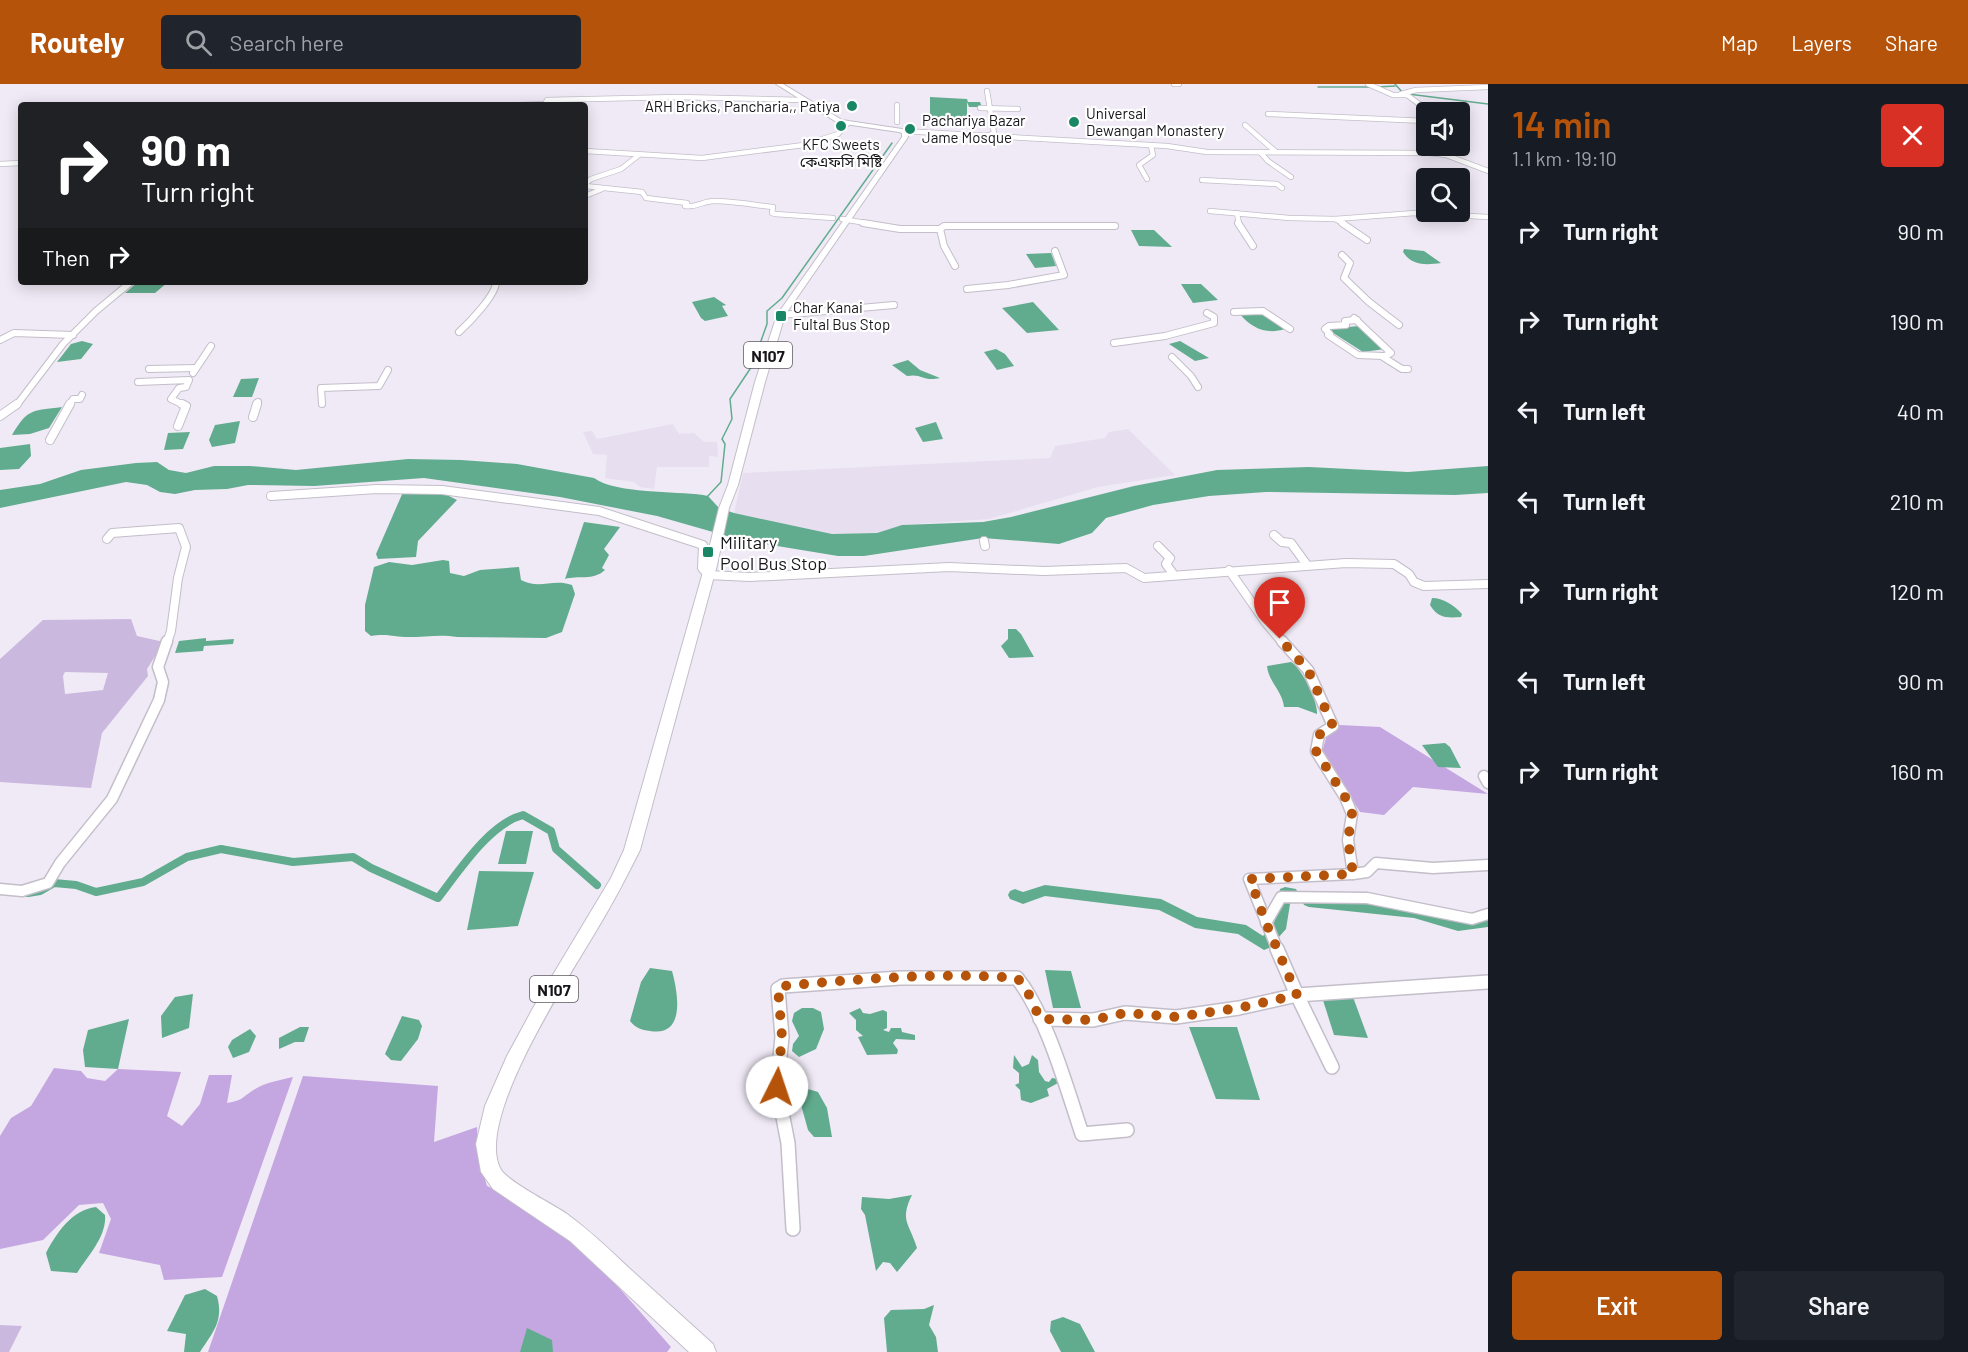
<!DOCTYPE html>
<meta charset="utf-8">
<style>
:root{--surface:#171b24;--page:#20242c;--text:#f1f3f6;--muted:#9ea1a6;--accent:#b45309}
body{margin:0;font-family:Barlow,"Noto Sans Bengali",sans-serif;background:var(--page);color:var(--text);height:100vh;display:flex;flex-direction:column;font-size:22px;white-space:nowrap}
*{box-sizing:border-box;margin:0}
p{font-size:20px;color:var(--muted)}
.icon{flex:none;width:33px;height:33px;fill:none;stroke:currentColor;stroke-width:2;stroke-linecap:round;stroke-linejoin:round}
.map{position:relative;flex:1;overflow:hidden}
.sheet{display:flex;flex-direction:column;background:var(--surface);width:480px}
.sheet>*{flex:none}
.guide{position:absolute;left:18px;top:18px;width:570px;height:183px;border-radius:6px;box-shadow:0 3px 15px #0003;background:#202124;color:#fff;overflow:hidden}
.buttons{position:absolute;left:1416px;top:18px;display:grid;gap:12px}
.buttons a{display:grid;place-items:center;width:54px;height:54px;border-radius:6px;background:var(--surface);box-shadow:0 3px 15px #0003;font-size:30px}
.pin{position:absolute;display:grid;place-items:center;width:51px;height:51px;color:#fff;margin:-62px -26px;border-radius:50% 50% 50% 0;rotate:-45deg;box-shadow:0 0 6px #0007}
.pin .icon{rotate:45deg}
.me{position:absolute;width:66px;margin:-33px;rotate:4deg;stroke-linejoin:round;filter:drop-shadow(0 0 4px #0008)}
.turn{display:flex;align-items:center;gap:21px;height:126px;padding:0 24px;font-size:27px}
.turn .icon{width:78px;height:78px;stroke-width:2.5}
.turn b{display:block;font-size:42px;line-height:51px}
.then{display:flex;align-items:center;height:57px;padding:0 24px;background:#0003;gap:12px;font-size:22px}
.round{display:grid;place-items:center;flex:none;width:63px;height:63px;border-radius:6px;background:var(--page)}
.overview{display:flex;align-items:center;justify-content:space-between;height:102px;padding:0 24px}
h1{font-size:36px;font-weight:600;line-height:45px;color:var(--accent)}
.button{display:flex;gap:12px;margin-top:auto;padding:12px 24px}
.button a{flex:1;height:69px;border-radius:6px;background:var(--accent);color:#fff;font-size:24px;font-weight:600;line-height:69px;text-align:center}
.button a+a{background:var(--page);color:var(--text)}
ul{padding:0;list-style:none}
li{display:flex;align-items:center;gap:18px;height:90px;padding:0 24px}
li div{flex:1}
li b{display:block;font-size:22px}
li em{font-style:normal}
header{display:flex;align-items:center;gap:36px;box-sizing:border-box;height:84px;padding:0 30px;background:var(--accent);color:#fff}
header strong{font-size:28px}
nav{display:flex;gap:33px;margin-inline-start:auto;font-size:21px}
.search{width:420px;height:54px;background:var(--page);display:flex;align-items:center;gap:15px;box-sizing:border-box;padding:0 21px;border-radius:6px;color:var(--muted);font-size:22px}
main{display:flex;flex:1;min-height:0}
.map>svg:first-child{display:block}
.built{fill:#e7def0}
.green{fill:#cbb8de;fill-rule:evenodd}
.forest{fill:#c4a6e1}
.water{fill:#61ac8e}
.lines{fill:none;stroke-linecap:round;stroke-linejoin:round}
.stream{stroke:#61ac8e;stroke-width:1.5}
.canal{stroke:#61ac8e;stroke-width:8}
.river{fill:#61ac8e;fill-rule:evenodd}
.minor-far4-casing{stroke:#c3bec9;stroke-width:6}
.minor-far3-casing{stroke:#c3bec9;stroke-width:8}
.minor-far2-casing{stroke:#c3bec9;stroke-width:10}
.minor-far1-casing{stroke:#c3bec9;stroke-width:13}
.minor-casing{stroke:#c3bec9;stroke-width:16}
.highway-casing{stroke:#c3bec9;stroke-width:2}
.minor-far4{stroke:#fff;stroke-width:4.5}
.minor-far3{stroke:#fff;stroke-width:6}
.minor-far2{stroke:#fff;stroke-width:8}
.minor-far1{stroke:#fff;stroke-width:10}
.minor{stroke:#fff;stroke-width:13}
.highway{fill:#fff;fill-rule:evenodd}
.route{stroke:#b45309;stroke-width:10;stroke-dasharray:0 18}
.poi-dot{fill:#198765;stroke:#fff;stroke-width:2}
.labels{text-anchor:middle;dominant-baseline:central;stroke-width:4.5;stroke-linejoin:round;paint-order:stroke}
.far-poi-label{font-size:15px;fill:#171519;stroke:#fff;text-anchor:start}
.shield{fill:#fff;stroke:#5d5b5e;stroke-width:1.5}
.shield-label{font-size:16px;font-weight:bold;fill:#171519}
.poi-label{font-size:18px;fill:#171519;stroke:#fff;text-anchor:start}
</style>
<header>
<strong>Routely</strong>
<div class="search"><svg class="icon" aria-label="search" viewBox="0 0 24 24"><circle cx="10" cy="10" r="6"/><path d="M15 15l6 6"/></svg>Search here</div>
<nav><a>Map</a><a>Layers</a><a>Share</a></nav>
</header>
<main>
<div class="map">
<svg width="1488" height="1268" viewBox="0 0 1488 1268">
<rect width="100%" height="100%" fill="#f0eaf6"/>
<g class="built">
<polygon points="673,340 679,350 694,349 704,358 717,358 718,373 709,372 709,383 657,383 654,405 640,403 634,398 605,394 607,371 593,370 583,348 592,347 597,355"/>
<polygon points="1128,345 1175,391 1098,403 989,435 902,441 877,449 832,450 734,429 743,389 1050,374 1055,362 1105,354 1109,348"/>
</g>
<g class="green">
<path d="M131,535L137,552L164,558L147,585L148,592L102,649L91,704L0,698V575L43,536ZM65,588L108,589L103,606L65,610L63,592Z"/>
<polygon points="0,1241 22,1242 9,1268 0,1268"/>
</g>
<g class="forest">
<polygon points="1340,641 1380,643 1488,710 1413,703 1384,731 1360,728 1322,668 1327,651"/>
<path d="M54,984L81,987L87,994L105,997L118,985L181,988L167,1032L182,1042L200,1020L209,991H232L227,1019C243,1016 240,1015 252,1007C263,999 280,996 293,993L222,1193L164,1196L160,1181L99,1169L111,1135L103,1119L79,1121L43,1156L0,1165V1052L11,1034L31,1022Z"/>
<polygon points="303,992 438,1002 434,1058 477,1043 478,1071 487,1102 544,1126 592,1173 671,1263 667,1268 208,1268"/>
</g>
<g class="water">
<polygon points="930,13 967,15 968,18 980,18 982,23 969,23 967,18 967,36 930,35"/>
<polygon points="1131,146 1154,146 1172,163 1139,162"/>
<path d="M1404,165L1424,167L1441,179C1426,181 1412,182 1403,168Z"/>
<polygon points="1051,169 1056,182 1035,184 1026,170"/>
<polygon points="138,198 168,198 155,209 125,209"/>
<polygon points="1181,200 1201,200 1218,216 1193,219"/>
<polygon points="714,213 726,221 722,222 728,232 705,237 701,234 692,218"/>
<polygon points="1033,218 1059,246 1027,249 1002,224"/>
<path d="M1260,228L1285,245C1266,251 1251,244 1239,229Z"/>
<polygon points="1359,242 1385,265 1363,268 1327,245"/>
<polygon points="82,257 93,260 81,275 57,278 71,260"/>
<polygon points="1180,257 1209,274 1195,277 1169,260"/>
<polygon points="996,265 1005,270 1014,282 997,286 984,268"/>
<path d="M908,276L920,286L940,294C922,298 923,289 907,292L892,281Z"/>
<polygon points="259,294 252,313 233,313 241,295"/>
<path d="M62,323L49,344L30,350L12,351C28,324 32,327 62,323Z"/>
<polygon points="240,337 235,359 212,363 209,356 215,341"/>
<polygon points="936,338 943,355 923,358 915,344"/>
<polygon points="190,348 183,365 164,366 168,349"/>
<polygon points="30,360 31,372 19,385 0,386 0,364"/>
<path d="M408,375L461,376L517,380L594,394C616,410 675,407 703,411L708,412L719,424L734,429L832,450L877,449L902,441L983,438L1011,433L1134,402L1217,386L1309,383L1408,388L1488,382V409L1455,411L1266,408L1209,412L1153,421L1106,434L1092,449L1059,460L983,454L864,472H838L741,456L657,432L560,413L424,394L314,402L248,401L227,405L195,406L175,410L160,408L147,401L126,398L0,424V406L40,400L81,386L136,379L157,378L169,386L186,389L214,382H250L296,386Z"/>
<polygon points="403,408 445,410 457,416 418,457 416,473 378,475 376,470"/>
<path d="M584,438L620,443L604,465L609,471L602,484L605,486C593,497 578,491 565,495Z"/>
<path d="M443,476L449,477L450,489L464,492L480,486L519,483L521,496C540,506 552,494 572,501L575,510L562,548L546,554L457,553C441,550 425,553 409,553C394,553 386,549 371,552L365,547V521L374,483L389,478L412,481Z"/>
<path d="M1432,514C1443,514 1454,521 1462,530L1461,533C1446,534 1438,534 1430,521Z"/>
<polygon points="1008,545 1016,545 1021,550 1034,573 1009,574 1001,562 1008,555"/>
<polygon points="206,554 206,557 234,555 233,560 204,562 203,567 175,569 179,557"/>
<path d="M1291,578C1302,585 1318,617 1317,630L1298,623H1284C1283,608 1268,597 1267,582Z"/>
<polygon points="1445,659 1450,663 1461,684 1438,683 1422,661"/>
<polygon points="506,747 533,747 526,780 498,780"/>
<polygon points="479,787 534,788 518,842 467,846"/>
<path d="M650,884L672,887C678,909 686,953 650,947C641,946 636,944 630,937L641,898Z"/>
<polygon points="1045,886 1071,887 1081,924 1053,924"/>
<polygon points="193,910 189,944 162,954 161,932 175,913"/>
<polygon points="1322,913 1353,913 1368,954 1334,951"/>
<polygon points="802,924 813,924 821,928 824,945 816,965 799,973 792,967 793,960 799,952 792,937 794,929"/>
<polygon points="860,924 863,929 870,930 883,926 887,928 887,944 883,946 889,948 891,944 901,944 902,948 915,951 915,956 896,955 893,959 898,966 897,970 867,971 858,953 863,952 856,946 856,936 849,929"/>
<polygon points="402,932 419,936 422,942 418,955 401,977 391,976 385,970"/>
<polygon points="129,935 118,985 85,983 83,966 88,946"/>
<polygon points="300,943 309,943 304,958 295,958 279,965 279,954"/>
<polygon points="1189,943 1237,943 1260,1016 1216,1015"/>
<polygon points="250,945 256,952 249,968 233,974 228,963 232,956"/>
<polygon points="1014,971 1022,983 1029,980 1032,971 1038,976 1039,988 1045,997 1049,998 1052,994 1058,995 1058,999 1047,1005 1049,1012 1031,1019 1021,1016 1020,1006 1015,1001 1019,999 1019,989 1013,984"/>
<polygon points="805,1004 818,1008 827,1024 832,1053 814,1053 808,1046 798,1010"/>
<path d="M912,1111C899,1137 910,1140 917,1164L897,1188L890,1179L883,1178L876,1187L865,1131L861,1125L862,1113L889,1115Z"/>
<path d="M96,1123L105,1131C107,1152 88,1172 77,1189L51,1187L46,1169C57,1148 72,1126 96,1123Z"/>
<path d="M205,1205L217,1212C224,1237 213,1248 200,1268H184L186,1250L167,1247L185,1211Z"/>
<polygon points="934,1221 929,1241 936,1253 938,1268 887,1268 884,1234 891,1226 924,1225"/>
<polygon points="1063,1233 1080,1240 1095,1268 1061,1268 1050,1247 1051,1237"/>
<polygon points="527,1244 552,1256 553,1268 520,1268"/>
</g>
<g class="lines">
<g class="stream">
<polyline points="1395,0 1403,9"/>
<polyline points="1318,3 1372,3"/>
<polyline points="1377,3 1395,2"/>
<polyline points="1408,10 1488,20"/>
<polyline points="707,413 721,398 725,360 722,355 732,335 730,315 752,282 767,240 767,227 782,214 892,59"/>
</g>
<path class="canal" d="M28,809L40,807L54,799L76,801L96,808L143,798L187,773L221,765L293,778L353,773L371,784L438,814C459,787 489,740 523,731L551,747L556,765L597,801"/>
<g class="river">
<polygon points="1045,801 1161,815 1197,833 1246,841 1263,852 1274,839 1280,805 1285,803 1296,805 1298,809 1296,813 1291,814 1286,845 1269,864 1264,866 1238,850 1195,844 1159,826 1045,812 1023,820 1010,815 1008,811 1010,807 1015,805 1023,808"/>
<polygon points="1309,811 1414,822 1458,835 1488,831 1488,843 1458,847 1414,834 1309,823 1304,821 1302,817 1304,813"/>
</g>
<g class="minor-far4-casing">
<g id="minor-far4">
<polyline points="1174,0 1179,0"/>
<polyline points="1368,0 1393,11 1407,11 1430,28"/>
<polyline points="987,7 994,49 987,52"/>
<polyline points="1407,11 1401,10 1416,6 1488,3"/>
<polyline points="517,21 545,20 547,16 678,13 802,16"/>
<polyline points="897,21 897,38"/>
<polyline points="980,24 1018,25"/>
<polyline points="1268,30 1426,37"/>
<polyline points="1245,41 1275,67"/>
<polyline points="1460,44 1463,45 1460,49"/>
<polyline points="903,47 1167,62 1207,68 1430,69 1446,71 1488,87"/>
<polyline points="585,67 702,74 804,61 838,50 847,40"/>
<polyline points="1260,68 1268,77 1291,93"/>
<polyline points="0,80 21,79"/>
<polyline points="1147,95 1139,81 1153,71 1151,62"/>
<polyline points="1202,96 1277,100 1282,104"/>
<polyline points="585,100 591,95 621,85 639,71"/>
<path d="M585,102L642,108L646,114L687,119L685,122C696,124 703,117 714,117C733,117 754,121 773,123L772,129L775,130L833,134"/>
<polyline points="585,112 602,105"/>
<polyline points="1210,127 1289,134 1335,135 1415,129 1488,133"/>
<polyline points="1237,129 1239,140"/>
<polyline points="842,135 872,140"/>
<polyline points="1335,135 1345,140"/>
</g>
</g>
<g class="minor-far3-casing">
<g id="minor-far3">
<polyline points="863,139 900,145 940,145 944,162 955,182"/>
<polyline points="1238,139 1253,162"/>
<polyline points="1342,139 1367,156"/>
<polyline points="940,145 944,142 1115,142"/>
<polyline points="1342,171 1350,179 1344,194 1369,218 1399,241"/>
<polyline points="967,205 1008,201 1064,191 1055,167"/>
<polyline points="1234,228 1263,227 1290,245"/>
<polyline points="781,231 894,221"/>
<polyline points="1354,234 1391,269 1383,273 1402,285 1408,285"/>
<polyline points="1357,236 1345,237 1346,241 1329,242 1325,245 1330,250 1328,251 1358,271 1383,272"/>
<path d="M459,248C469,239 496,211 496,198"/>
<polyline points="0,256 14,249 73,251"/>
<polyline points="1114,259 1165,252 1214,239 1214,233 1207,229"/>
<polyline points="1172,273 1191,292 1198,303"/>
<polyline points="149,285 196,284"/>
<polyline points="193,289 211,262"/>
<polyline points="138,298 189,296 186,303 179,304 171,315 186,322"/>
<polyline points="322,320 321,304 379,302 388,286"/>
<polyline points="16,322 63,260 96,227 131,198"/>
<polyline points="69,322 73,315 80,315 82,311"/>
<polyline points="257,322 258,318"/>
</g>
</g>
<g class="minor-far2-casing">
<g id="minor-far2">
<polyline points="0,332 17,320"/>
<polyline points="253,333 257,320"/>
<polyline points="178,342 186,322 182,320"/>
<polyline points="50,356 70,320"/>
<polyline points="271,412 377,405 442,406 599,427 703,461 702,484 708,491 750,493 949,483 1044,487 1126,484 1144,494 1346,479 1394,480 1409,490 1414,498 1424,502 1488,500"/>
<polyline points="1274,451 1282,458 1291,459 1307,481"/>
<polyline points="107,455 112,449 179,444 186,463 178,494 171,547 167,559"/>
<polyline points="984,457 985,462"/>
<polyline points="1158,462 1170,474 1166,480 1174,491"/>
<polyline points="1229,486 1266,539 1283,559"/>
</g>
</g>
<g class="minor-far1-casing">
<g id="minor-far1">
<polyline points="1484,692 1488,699"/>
<polyline points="1353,790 1367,788 1376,779 1433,784 1488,781"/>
<polyline points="0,805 22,807 48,799 60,779 112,715 159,616 163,598 158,583 167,557"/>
<polyline points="1266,839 1281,813 1367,814 1472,835 1488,830"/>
<polyline points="1278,867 1249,795 1353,790 1348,756 1352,730 1345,713 1316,667 1319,651 1333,642 1308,586 1282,557"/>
</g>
</g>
<g class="minor-casing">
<g id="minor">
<polyline points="1040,935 1093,936 1125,929 1176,933 1239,924 1297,911 1277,865"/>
<polyline points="1332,983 1297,911 1488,898"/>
<path d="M793,1145L788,1059L777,1003L782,953L778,905L783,902L900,894H1017C1046,930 1067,1005 1082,1050L1127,1046"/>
</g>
</g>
<g class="highway-casing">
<path id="highway" d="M776,0H783L842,36L902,45L907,47L908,53L785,231L765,298L738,401L729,424L717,481L640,766C627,792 614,817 599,842C572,889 475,1033 500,1084C506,1097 553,1120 567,1130C589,1146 609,1165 629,1184C657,1209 685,1235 713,1260L716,1268H689L570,1157L493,1105L481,1088L476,1060L485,1022L507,972L533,924L611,794L624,766L705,481L719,424L728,401L755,298L777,231L902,53V49L899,48L838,39Z"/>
</g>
<use href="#minor-far4" class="minor-far4"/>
<use href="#minor-far3" class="minor-far3"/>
<use href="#minor-far2" class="minor-far2"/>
<use href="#minor-far1" class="minor-far1"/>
<use href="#minor" class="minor"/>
<use href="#highway" class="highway"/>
</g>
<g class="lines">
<path class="route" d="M777,1003L782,953L778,904L783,902C860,895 940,888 1017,894L1025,902L1040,935L1093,936L1125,929L1176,933L1239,924L1297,911L1266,839L1250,795L1353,790L1348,756L1352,730L1345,713L1316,667L1319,651L1333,642L1308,586L1280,555"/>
</g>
<g class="poi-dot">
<circle cx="852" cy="22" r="6"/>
<circle cx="1074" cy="38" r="6"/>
<circle cx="841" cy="42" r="6"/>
<circle cx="910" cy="45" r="6"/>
<rect x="775" y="226" width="12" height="12" rx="3"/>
<rect x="702" y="462" width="12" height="12" rx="3"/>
</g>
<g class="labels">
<g class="far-poi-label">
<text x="840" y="22" text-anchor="end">ARH Bricks, Pancharia,, Patiya</text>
<text x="1086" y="29">Universal<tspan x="1086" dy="17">Dewangan Monastery</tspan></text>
<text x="922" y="36">Pachariya Bazar<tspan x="922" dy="17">Jame Mosque</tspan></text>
<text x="841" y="60" text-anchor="middle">KFC Sweets<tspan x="841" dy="17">কেএফসি মিষ্টি</tspan></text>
<text x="793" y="223">Char Kanai<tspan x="793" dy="17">Fultal Bus Stop</tspan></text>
</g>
<g class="shield">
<rect x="744" y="258" width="48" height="26" rx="4.5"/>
<rect x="530" y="892" width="48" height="26" rx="4.5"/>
</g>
<g class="shield-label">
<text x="768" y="271">N107</text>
<text x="554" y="905">N107</text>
</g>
<g class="poi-label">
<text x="720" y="458">Military<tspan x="720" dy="21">Pool Bus Stop</tspan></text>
</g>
</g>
</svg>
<div class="buttons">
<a><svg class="icon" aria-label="sound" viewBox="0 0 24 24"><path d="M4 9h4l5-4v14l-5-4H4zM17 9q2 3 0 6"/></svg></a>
<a><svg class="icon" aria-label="search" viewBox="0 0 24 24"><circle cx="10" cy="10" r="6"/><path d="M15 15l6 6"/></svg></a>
</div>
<div class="pin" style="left:1280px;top:555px;background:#d93025"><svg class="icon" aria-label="arrive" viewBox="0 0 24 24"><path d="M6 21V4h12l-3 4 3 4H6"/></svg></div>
<svg class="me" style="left:777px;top:1003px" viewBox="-20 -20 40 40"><circle r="19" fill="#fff"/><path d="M0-13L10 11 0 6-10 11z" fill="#b45309"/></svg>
<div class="guide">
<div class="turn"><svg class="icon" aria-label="right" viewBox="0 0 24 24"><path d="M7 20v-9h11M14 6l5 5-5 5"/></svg><div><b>90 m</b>Turn right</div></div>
<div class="then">Then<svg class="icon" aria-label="right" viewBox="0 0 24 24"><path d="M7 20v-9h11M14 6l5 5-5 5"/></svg></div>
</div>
</div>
<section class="sheet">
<div class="overview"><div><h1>14 min</h1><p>1.1 km · 19:10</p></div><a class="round" style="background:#d93025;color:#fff"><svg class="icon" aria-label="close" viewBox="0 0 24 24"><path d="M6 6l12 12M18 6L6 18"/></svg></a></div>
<ul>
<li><svg class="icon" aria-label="right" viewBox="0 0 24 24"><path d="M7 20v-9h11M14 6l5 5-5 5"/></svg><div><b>Turn right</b></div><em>90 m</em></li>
<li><svg class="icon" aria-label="right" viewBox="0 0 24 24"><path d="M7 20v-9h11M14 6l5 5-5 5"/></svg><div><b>Turn right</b></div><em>190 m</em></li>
<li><svg class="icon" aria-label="left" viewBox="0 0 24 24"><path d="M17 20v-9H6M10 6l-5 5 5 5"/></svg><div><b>Turn left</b></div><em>40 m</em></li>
<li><svg class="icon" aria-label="left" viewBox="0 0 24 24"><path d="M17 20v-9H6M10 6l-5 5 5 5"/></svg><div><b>Turn left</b></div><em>210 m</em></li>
<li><svg class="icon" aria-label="right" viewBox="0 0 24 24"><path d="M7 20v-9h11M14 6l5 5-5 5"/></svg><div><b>Turn right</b></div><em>120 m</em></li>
<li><svg class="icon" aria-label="left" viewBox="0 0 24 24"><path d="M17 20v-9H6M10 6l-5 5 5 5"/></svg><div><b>Turn left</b></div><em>90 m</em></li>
<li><svg class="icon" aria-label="right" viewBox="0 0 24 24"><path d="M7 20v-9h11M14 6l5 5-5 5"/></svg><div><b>Turn right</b></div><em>160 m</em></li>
</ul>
<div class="button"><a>Exit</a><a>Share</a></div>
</section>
</main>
